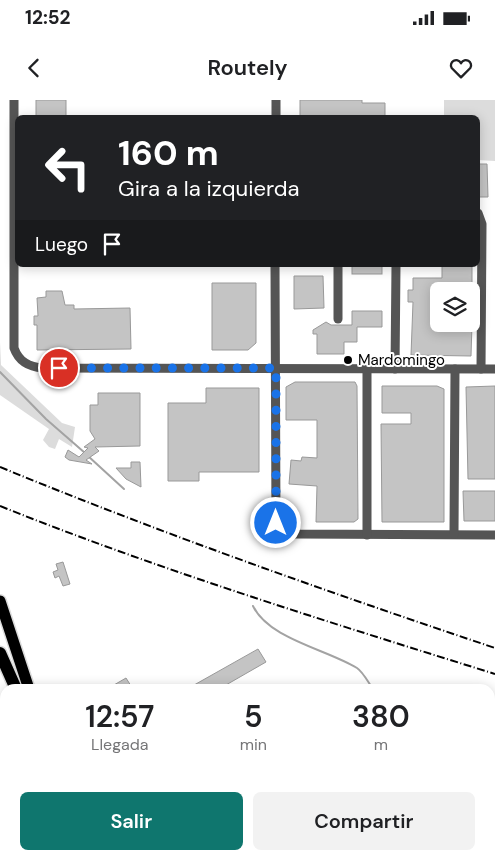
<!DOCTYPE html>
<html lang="es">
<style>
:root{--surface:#fff;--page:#f2f2f2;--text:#202124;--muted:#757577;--accent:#0f766e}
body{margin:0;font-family:"DM Sans",sans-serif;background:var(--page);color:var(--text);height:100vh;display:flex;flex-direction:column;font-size:19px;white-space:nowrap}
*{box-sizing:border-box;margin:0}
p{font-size:16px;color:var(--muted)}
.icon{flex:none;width:28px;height:28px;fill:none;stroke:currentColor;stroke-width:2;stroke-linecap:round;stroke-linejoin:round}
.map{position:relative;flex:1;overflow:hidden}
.drawer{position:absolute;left:0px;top:584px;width:495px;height:176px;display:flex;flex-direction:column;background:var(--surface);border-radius:15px 15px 0 0;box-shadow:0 2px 12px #0003}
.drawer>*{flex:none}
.guide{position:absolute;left:15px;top:15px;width:465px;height:152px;border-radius:8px;box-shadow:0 2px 12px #0003;background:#202124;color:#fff;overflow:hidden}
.fabs{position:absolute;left:430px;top:182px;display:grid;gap:10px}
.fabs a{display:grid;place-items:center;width:50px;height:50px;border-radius:8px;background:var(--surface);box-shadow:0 2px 12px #0003;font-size:25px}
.pin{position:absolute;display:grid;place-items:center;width:42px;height:42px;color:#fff;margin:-21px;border:2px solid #fff;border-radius:50%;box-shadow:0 1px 5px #0007}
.me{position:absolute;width:55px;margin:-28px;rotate:0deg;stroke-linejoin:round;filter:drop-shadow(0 0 4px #0008)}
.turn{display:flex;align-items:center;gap:18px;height:105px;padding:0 20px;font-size:22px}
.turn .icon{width:65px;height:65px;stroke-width:2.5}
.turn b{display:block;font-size:35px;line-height:42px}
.then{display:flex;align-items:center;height:48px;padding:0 20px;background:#0003;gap:10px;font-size:19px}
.eta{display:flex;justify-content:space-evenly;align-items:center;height:85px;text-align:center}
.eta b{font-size:30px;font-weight:600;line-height:35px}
.cta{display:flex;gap:10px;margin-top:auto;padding:10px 20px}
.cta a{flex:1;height:58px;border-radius:8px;background:var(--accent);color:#fff;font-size:20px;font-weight:600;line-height:58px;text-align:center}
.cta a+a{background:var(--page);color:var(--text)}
.status{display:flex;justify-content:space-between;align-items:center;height:35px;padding:0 25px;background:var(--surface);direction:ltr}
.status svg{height:14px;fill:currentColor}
header{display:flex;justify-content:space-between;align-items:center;height:65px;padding:0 20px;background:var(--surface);font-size:22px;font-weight:600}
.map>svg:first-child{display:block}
.green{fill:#dcdcdc}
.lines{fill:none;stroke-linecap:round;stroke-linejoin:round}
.stream{stroke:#a3a3a3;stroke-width:2}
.building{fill:#c4c4c4;stroke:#999}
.major-casing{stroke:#dbdbdb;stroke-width:14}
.highway-casing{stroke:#dbdbdb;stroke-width:15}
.minor{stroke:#555;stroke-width:9}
.major{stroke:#000;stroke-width:11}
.highway{stroke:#000;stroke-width:12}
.rail{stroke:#000;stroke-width:2;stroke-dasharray:8 2.5 1 2.5;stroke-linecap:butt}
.route{stroke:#1a73e8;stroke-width:9;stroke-dasharray:0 16.2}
.poi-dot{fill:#000;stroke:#fff;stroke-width:2}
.labels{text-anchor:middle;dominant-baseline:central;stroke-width:4;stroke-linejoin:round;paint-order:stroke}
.poi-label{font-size:15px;fill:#000;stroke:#fff;text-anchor:start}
</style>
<div class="status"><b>12:52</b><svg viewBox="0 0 49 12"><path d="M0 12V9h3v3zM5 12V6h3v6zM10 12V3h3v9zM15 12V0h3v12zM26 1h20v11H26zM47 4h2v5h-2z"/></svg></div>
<header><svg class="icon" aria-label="back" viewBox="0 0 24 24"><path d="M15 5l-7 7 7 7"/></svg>Routely<svg class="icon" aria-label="heart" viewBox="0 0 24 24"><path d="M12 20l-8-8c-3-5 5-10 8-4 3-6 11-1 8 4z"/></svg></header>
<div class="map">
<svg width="495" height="759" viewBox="0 0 495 759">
<rect width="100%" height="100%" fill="#fff"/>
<g class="green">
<polygon points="444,0 495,0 495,61 478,60 478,18 444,17"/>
<polygon points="0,242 1,265 62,323 75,327 72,347 59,339 55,349 49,347 43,340 49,329 0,295"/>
</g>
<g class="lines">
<g class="stream">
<polyline points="0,272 46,319 85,353"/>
<polyline points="88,356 124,389"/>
<path d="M253,506C269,539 326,549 357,568C363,572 368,582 373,589"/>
<polyline points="464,755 471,759"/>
<polyline points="444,759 447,755"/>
</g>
</g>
<g class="building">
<rect x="36" y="0" width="30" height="18"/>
<polygon points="300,0 362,0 362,3 385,3 385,18 300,18"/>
<polygon points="478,64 487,64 488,97 478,97"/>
<rect x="352" y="165" width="30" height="9"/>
<polygon points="442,165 472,165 472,191 439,191 439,224 472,224 471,256 411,255 413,202 408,202 408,190 413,190 413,178 442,178"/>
<polygon points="294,176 323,176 324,208 294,209"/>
<polygon points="212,183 256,183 256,243 248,250 212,250"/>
<polygon points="46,191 62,191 65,205 74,205 74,209 130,208 131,249 37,250 37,225 34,225 34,216 38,216 37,198 46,197"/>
<polygon points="352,211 382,211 382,227 357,227 357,242 344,242 344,254 317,254 317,234 313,234 313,230 326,222 331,225 352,225"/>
<polygon points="295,282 355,282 357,286 358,419 354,422 316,422 317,386 289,384 291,360 301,361 302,357 317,358 317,320 286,320 286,287"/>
<polygon points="382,286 437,286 444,289 444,422 382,422 381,324 411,324 411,313 382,313"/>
<polygon points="495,286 495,379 468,379 466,287"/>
<polygon points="206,288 259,288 259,372 199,372 199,381 168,381 168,303 206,303"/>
<polygon points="98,293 140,293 140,346 95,347 99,351 86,360 92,364 69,360 65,357 68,350 79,357 88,348 84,347 95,339 90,331 90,305 98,305"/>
<polygon points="131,362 140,362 141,387 126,379 116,368 131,368"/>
<polygon points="463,391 495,391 495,421 464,421"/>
<polygon points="63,462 70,484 63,486 59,476 55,478 53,472 58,470 56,464"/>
<polygon points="258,549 266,562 219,589 187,589"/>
<polygon points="126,578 133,589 107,589"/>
<polygon points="0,687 5,699 5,725 0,727"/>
</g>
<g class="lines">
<g class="major-casing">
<g id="major">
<polyline points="0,501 29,589"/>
<polyline points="110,755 111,759"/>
</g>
</g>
<g class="highway-casing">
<g id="highway">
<polyline points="0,553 16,589"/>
<polyline points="0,614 5,625"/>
<polyline points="0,634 5,646"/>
<polyline points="49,755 51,759"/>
<polyline points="61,755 62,759"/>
<polyline points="75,755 77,759"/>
<polyline points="86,755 87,759"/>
</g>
</g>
<g class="minor">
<path d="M14,0V248C19,262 29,267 43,268L495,269"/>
<polyline points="276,18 276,0"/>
<polyline points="478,113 482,124 481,269"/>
<polyline points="275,165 276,423 279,429 296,434 495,435"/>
<polyline points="338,165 338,219"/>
<polyline points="367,269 367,435"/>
<polyline points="395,269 396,165"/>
<polyline points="454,434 455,269"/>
</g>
<use href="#major" class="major"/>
<use href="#highway" class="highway"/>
<g class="rail">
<path d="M0,367C163,434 328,492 495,548"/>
<path d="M0,406C162,471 329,522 495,574"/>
</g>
</g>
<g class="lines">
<polyline class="route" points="59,268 276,268 276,423"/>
</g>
<circle class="poi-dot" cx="348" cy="260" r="5"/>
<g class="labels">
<g class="poi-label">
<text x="358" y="260">Mardomingo</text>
</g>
</g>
</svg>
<div class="fabs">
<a><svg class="icon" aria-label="layers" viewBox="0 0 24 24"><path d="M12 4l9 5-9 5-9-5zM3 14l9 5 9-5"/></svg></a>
</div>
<div class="pin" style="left:59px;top:268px;background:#d93025"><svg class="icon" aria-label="arrive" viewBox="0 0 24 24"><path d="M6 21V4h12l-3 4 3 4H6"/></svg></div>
<svg class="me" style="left:276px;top:423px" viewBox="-20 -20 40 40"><circle r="17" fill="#1a73e8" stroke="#fff" stroke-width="3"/><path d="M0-11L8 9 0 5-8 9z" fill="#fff"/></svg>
<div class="guide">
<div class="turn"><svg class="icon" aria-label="left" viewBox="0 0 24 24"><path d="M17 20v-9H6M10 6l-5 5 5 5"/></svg><div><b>160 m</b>Gira a la izquierda</div></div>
<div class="then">Luego<svg class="icon" aria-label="arrive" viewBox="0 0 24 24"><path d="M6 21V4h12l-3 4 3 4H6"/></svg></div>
</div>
<section class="drawer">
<div class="eta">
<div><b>12:57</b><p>Llegada</p></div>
<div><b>5</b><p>min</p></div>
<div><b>380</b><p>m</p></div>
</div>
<div class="cta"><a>Salir</a><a>Compartir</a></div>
</section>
</div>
